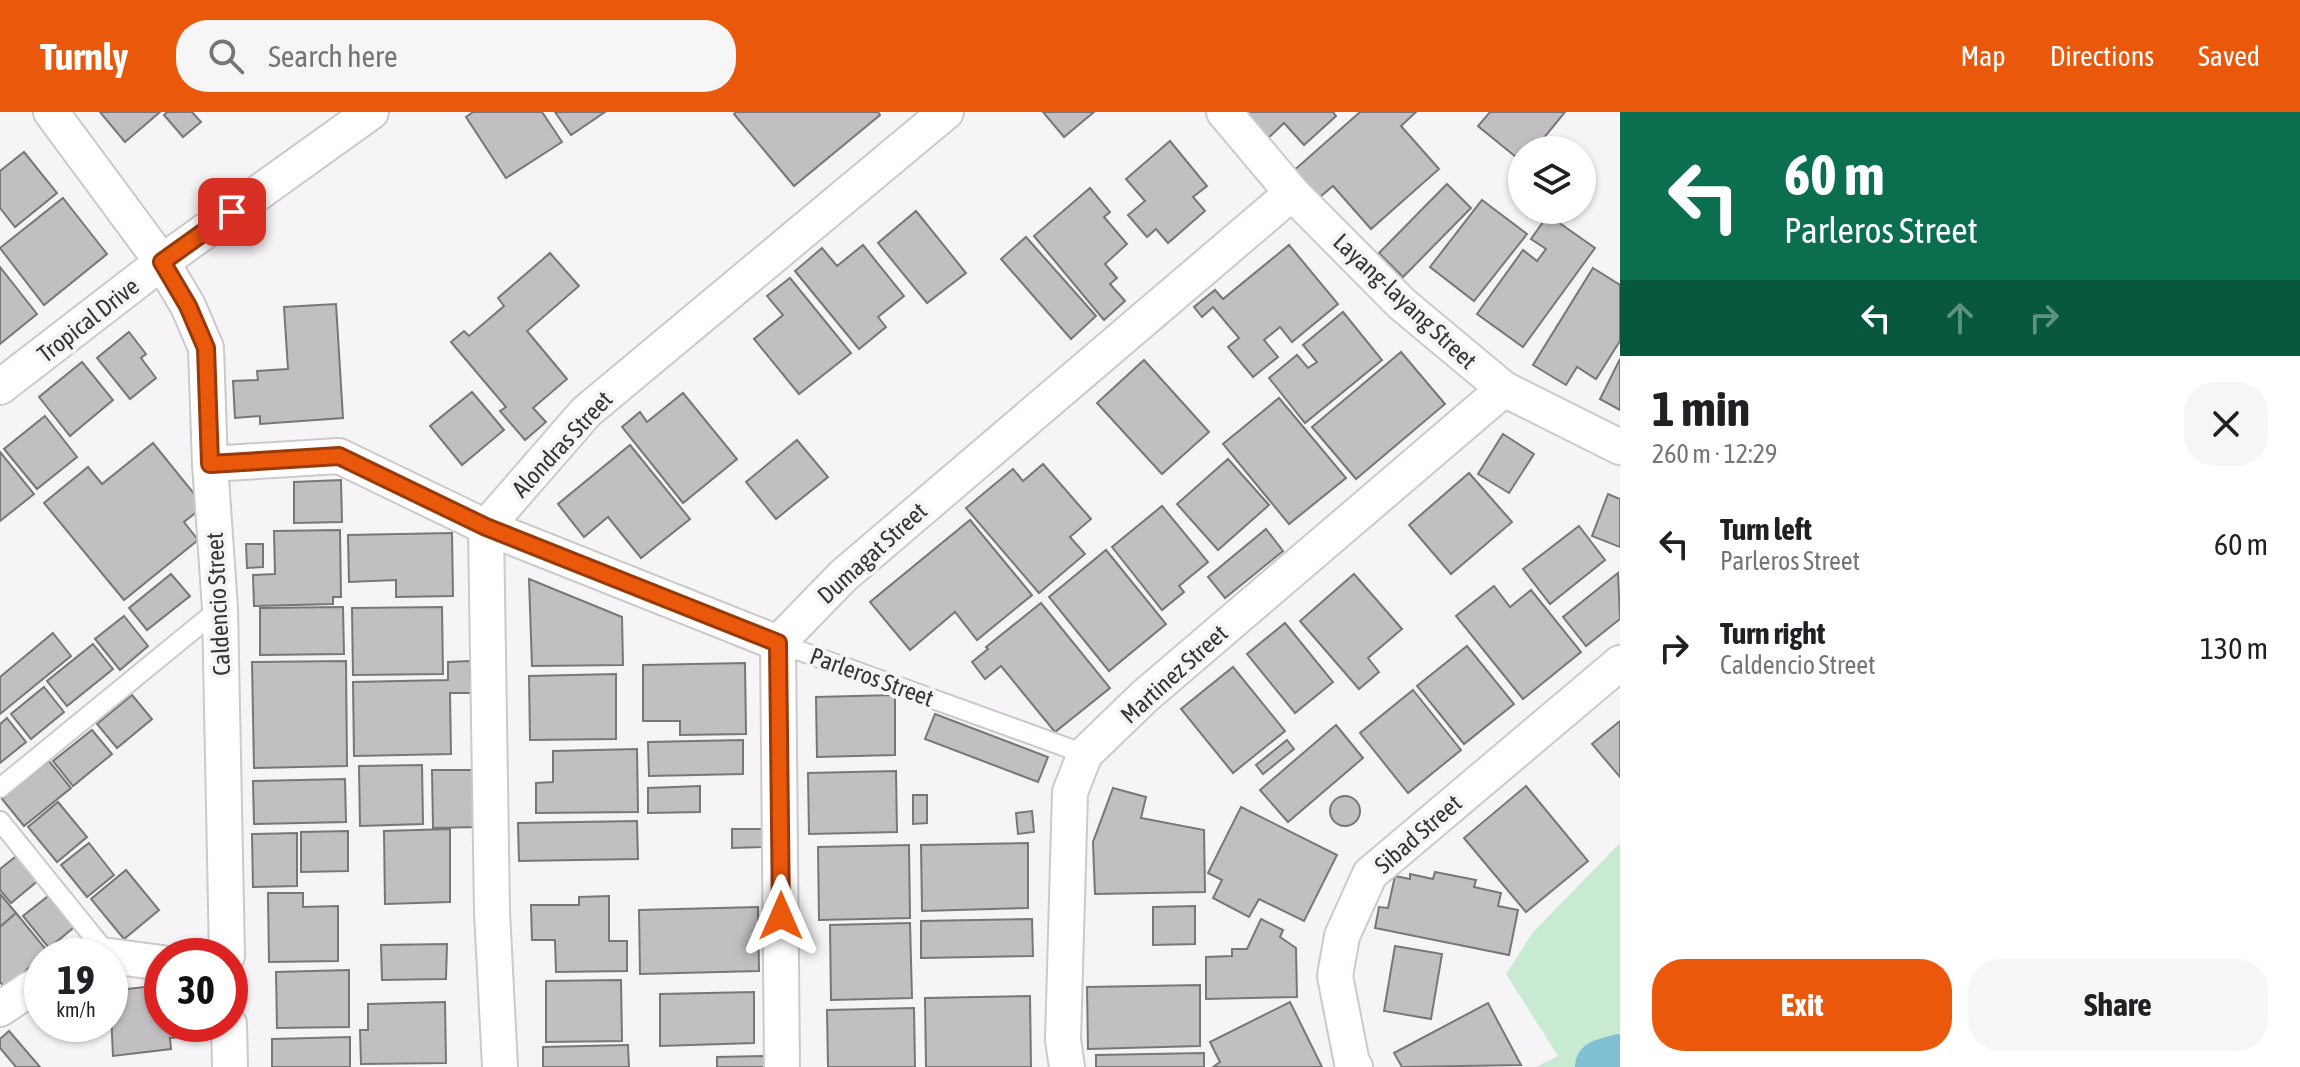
<!DOCTYPE html>
<meta charset="utf-8">
<style>
:root{--surface:#fff;--page:#f6f6f6;--text:#202124;--muted:#757577;--accent:#ea580c}
body{margin:0;font-family:"Asap Condensed",sans-serif;background:var(--page);color:var(--text);height:100vh;display:flex;flex-direction:column;font-size:30px;white-space:nowrap}
*{box-sizing:border-box;margin:0}
p{font-size:26px;color:var(--muted)}
.icon{flex:none;width:44px;height:44px;fill:none;stroke:currentColor;stroke-width:2;stroke-linecap:round;stroke-linejoin:round}
.map{position:relative;flex:1;overflow:hidden}
.panel{display:flex;flex-direction:column;background:var(--surface);width:680px}
.panel>*{flex:none}
.guide{background:#0b6e4f;color:#fff;overflow:hidden}
.buttons{position:absolute;left:1508px;top:24px;display:grid;gap:16px}
.buttons a{display:grid;place-items:center;width:88px;height:88px;border-radius:50%;background:var(--surface);box-shadow:0 2px 6px #0004;font-size:40px}
.speed{position:absolute;left:24px;top:826px;display:flex;gap:16px;font-size:40px;font-weight:700;text-align:center}
.speed>*{display:grid;place-content:center;width:104px;height:104px;border-radius:50%;background:var(--surface);box-shadow:0 2px 6px #0004;line-height:1}
.speed small{font-size:20px;font-weight:400}
.speed .limit{border:12px solid #d22;background:#fff;color:#111}
.pin{position:absolute;display:grid;place-items:center;width:68px;height:68px;color:#fff;margin:-34px;border-radius:16px;box-shadow:0 4px 12px #0006}
.me{position:absolute;width:88px;margin:-44px;rotate:0deg;stroke-linejoin:round;filter:drop-shadow(0 0 6px #0008)}
.turn{display:flex;align-items:center;gap:28px;height:168px;padding:0 32px;font-size:36px}
.turn .icon{width:104px;height:104px;stroke-width:2.5}
.turn b{display:block;font-size:56px;line-height:68px}
.lanes{display:flex;align-items:center;height:76px;padding:0 32px;background:#0003;justify-content:center;gap:40px;direction:ltr}
.lanes .off{opacity:.35}
.round{display:grid;place-items:center;flex:none;width:84px;height:84px;border-radius:32px;background:var(--page)}
.overview{display:flex;align-items:center;justify-content:space-between;height:136px;padding:0 32px}
h1{font-size:48px;font-weight:700;line-height:60px}
.button{display:flex;gap:16px;margin-top:auto;padding:16px 32px}
.button a{flex:1;height:92px;border-radius:32px;background:var(--accent);color:#fff;font-size:32px;font-weight:700;line-height:92px;text-align:center}
.button a+a{background:var(--page);color:var(--text)}
ul{padding:0;list-style:none}
li{display:flex;align-items:center;gap:24px;height:104px;padding:0 32px}
li div{flex:1}
li b{display:block;font-size:30px}
li em{font-style:normal}
header{display:flex;align-items:center;gap:48px;box-sizing:border-box;height:112px;padding:0 40px;background:var(--accent);color:#fff}
header strong{font-size:38px}
nav{display:flex;gap:44px;margin-inline-start:auto;font-size:28px}
.search{width:560px;height:72px;background:var(--page);display:flex;align-items:center;gap:20px;box-sizing:border-box;padding:0 28px;border-radius:32px;color:var(--muted);font-size:30px}
main{display:flex;flex:1;min-height:0}
.map>svg:first-child{display:block}
.green{fill:#c9ead2}
.lines{fill:none;stroke-linecap:round;stroke-linejoin:round}
.river{stroke:#81bfd4;stroke-width:56}
.building{fill:#c2bfc2;stroke:#787679;stroke-width:2}
.lane-casing{stroke:#cbc9cc;stroke-width:22}
.street-casing{stroke:#cbc9cc;stroke-width:38}
.lane{stroke:#fff;stroke-width:18}
.street{stroke:#fff;stroke-width:34}
.route-casing{stroke:#983908;stroke-width:20}
.route{stroke:#ea580c;stroke-width:14}
.labels{text-anchor:middle;dominant-baseline:central;stroke-width:8;stroke-linejoin:round;paint-order:stroke}
.street-label{font-size:24px;fill:#363536;stroke:#f6f4f7}
</style>
<header>
<strong>Turnly</strong>
<div class="search"><svg class="icon" aria-label="search" viewBox="0 0 24 24"><circle cx="10" cy="10" r="6"/><path d="M15 15l6 6"/></svg>Search here</div>
<nav><a>Map</a><a>Directions</a><a>Saved</a></nav>
</header>
<main>
<div class="map">
<svg width="1620" height="955" viewBox="0 0 1620 955">
<rect width="100%" height="100%" fill="#f6f4f7"/>
<polygon class="green" points="1620,731 1620,955 1536,955 1558,944 1506,862 1533,820"/>
<g class="lines">
<polyline class="river" points="1603,955 1620,950"/>
</g>
<g class="building">
<polygon points="100,0 160,0 125,30"/>
<polygon points="167,0 192,0 201,10 183,25 164,3"/>
<polygon points="473,0 542,0 562,30 506,66 466,5"/>
<polygon points="555,0 605,0 571,23"/>
<polygon points="736,0 878,0 880,3 794,74 734,2"/>
<polygon points="1043,0 1094,0 1064,25"/>
<polygon points="1239,0 1333,0 1336,4 1304,33 1284,11 1265,29"/>
<polygon points="1360,0 1416,0 1401,14 1439,57 1371,117 1333,74 1315,89 1291,61"/>
<polygon points="1490,0 1565,0 1534,38 1522,38 1522,50 1478,14"/>
<polygon points="1170,29 1207,74 1193,85 1205,99 1168,131 1156,117 1147,125 1128,103 1145,89 1126,67"/>
<polygon points="24,40 57,81 15,115 0,96 0,59"/>
<polygon points="1447,72 1471,96 1403,165 1379,141"/>
<polygon points="1090,76 1110,100 1104,105 1127,132 1105,152 1117,166 1110,172 1125,189 1104,208 1034,124"/>
<polygon points="63,86 107,142 44,193 0,136"/>
<polygon points="1482,88 1527,122 1474,189 1430,155"/>
<polygon points="916,99 966,161 927,191 878,131"/>
<polygon points="1548,103 1595,136 1523,235 1477,202 1523,138 1537,149 1546,137 1531,127"/>
<polygon points="1026,125 1096,204 1071,227 1001,147"/>
<polygon points="863,133 904,184 878,205 886,215 859,237 795,159 822,136 837,154"/>
<polygon points="1289,133 1338,192 1292,230 1280,215 1264,228 1278,245 1253,265 1228,235 1239,226 1213,195 1202,205 1194,195 1215,178 1223,187"/>
<polygon points="550,141 579,174 527,219 567,267 533,296 546,310 525,328 500,299 506,295 451,230 464,219 469,224 504,194 498,186"/>
<polygon points="0,155 37,202 0,232"/>
<polygon points="1593,156 1620,173 1620,229 1596,267 1577,255 1566,273 1533,253"/>
<polygon points="790,166 851,241 799,282 754,227 783,203 767,184"/>
<polygon points="336,192 343,306 260,312 260,304 235,306 233,269 258,268 257,259 288,257 284,195"/>
<polygon points="1343,200 1382,248 1305,311 1269,266 1297,243 1308,256 1317,250 1303,233"/>
<polygon points="129,220 146,242 141,246 156,266 130,287 97,246"/>
<polygon points="1401,240 1445,292 1356,367 1312,315"/>
<polygon points="1620,247 1620,298 1600,287"/>
<polygon points="1144,248 1209,320 1162,362 1097,291"/>
<polygon points="82,250 113,288 70,324 39,285"/>
<polygon points="472,280 504,318 462,353 430,314"/>
<polygon points="683,281 737,347 683,391 622,315 640,300 647,310"/>
<polygon points="1279,286 1346,366 1289,412 1223,332"/>
<polygon points="45,304 77,345 37,377 4,337"/>
<polygon points="1503,322 1534,342 1509,381 1478,362"/>
<polygon points="797,328 828,365 776,407 746,370"/>
<polygon points="153,331 204,394 184,410 198,428 124,488 44,391 88,355 102,372"/>
<polygon points="630,333 690,407 641,446 608,405 584,425 558,392"/>
<polygon points="0,340 34,382 0,409"/>
<polygon points="1228,347 1269,393 1218,438 1177,392"/>
<polygon points="1043,352 1091,407 1070,425 1085,442 1039,481 966,396 1013,357 1023,369"/>
<polygon points="1469,361 1512,410 1451,462 1409,413"/>
<polygon points="341,368 342,410 294,411 294,370"/>
<polygon points="1608,382 1620,387 1620,435 1592,424"/>
<polygon points="1162,394 1208,450 1179,474 1184,480 1162,498 1112,435"/>
<polygon points="970,408 1032,483 977,528 955,500 910,538 870,490"/>
<polygon points="1579,414 1605,448 1550,492 1523,457"/>
<polygon points="1266,417 1283,439 1225,486 1208,465"/>
<polygon points="340,418 341,485 333,485 333,492 254,494 253,463 275,462 274,419"/>
<polygon points="452,421 453,484 396,485 396,468 349,470 348,423"/>
<polygon points="246,432 263,432 263,455 247,456"/>
<polygon points="1106,438 1166,512 1109,559 1049,485"/>
<polygon points="1618,461 1620,507 1586,534 1563,505"/>
<polygon points="171,462 190,484 147,518 129,496"/>
<polygon points="1354,462 1402,517 1368,546 1379,560 1359,577 1300,509"/>
<polygon points="529,467 622,505 623,553 532,554"/>
<polygon points="1494,474 1510,495 1531,478 1581,540 1523,587 1456,504"/>
<polygon points="1041,491 1110,576 1055,620 1001,554 985,567 972,550 988,537 986,535"/>
<polygon points="343,495 344,542 260,543 260,496"/>
<polygon points="442,495 443,562 353,563 352,496"/>
<polygon points="124,504 148,534 120,558 95,527"/>
<polygon points="1285,511 1333,570 1295,601 1247,542"/>
<polygon points="53,521 71,544 0,602 0,565"/>
<polygon points="93,532 113,557 67,594 47,569"/>
<polygon points="1467,534 1514,592 1464,632 1417,574"/>
<polygon points="346,549 347,654 254,656 252,550"/>
<polygon points="470,549 471,581 450,581 451,642 354,644 353,570 448,568 448,550"/>
<polygon points="745,551 746,622 680,623 680,609 643,609 643,553"/>
<polygon points="1233,555 1285,619 1233,661 1181,597"/>
<polygon points="616,562 616,627 530,628 529,564"/>
<polygon points="44,575 64,600 31,627 11,602"/>
<polygon points="1413,578 1461,638 1408,681 1360,621"/>
<polygon points="132,583 152,607 117,636 97,612"/>
<polygon points="895,583 895,643 817,645 816,585"/>
<polygon points="935,602 1048,645 1038,670 925,627"/>
<polygon points="7,606 26,630 0,651 0,612"/>
<polygon points="1620,609 1620,665 1592,632"/>
<polygon points="1336,613 1363,646 1288,710 1260,678"/>
<polygon points="92,618 112,642 73,674 53,649"/>
<polygon points="743,628 743,662 649,664 648,630"/>
<polygon points="1287,628 1294,637 1263,662 1256,653"/>
<polygon points="637,637 638,700 536,701 536,671 553,670 553,639"/>
<polygon points="49,649 71,676 24,714 2,687"/>
<polygon points="422,653 423,712 360,714 359,654"/>
<polygon points="432,658 478,658 478,715 433,716"/>
<polygon points="896,659 897,720 809,722 808,661"/>
<polygon points="345,667 346,710 254,712 253,669"/>
<polygon points="700,674 700,700 648,701 648,676"/>
<polygon points="1526,674 1588,749 1526,800 1464,726"/>
<polygon points="1113,676 1146,685 1141,706 1204,718 1205,780 1095,782 1093,730"/>
<polygon points="913,683 927,683 927,711 913,712"/>
<circle cx="1345" cy="699" r="15"/>
<polygon points="58,690 87,725 57,750 28,715"/>
<polygon points="1241,695 1337,743 1304,809 1259,787 1249,805 1213,786 1222,768 1208,761"/>
<polygon points="1032,699 1034,720 1018,722 1016,701"/>
<polygon points="637,709 638,747 519,749 518,711"/>
<polygon points="450,717 450,790 385,792 384,719"/>
<polygon points="732,717 762,717 762,735 732,736"/>
<polygon points="348,719 348,759 301,760 301,720"/>
<polygon points="297,721 297,774 253,775 252,722"/>
<polygon points="89,731 114,763 87,785 61,753"/>
<polygon points="1028,731 1028,796 922,799 921,733"/>
<polygon points="909,733 910,806 819,808 818,735"/>
<polygon points="19,742 40,767 11,791 0,778 0,757"/>
<polygon points="126,758 159,798 124,827 91,787"/>
<polygon points="1435,760 1476,768 1474,775 1501,781 1498,794 1518,798 1509,843 1375,816 1379,795 1388,796 1395,764 1410,767 1410,762 1433,767"/>
<polygon points="52,781 78,812 49,836 23,804"/>
<polygon points="268,781 303,781 303,795 338,794 338,849 269,850"/>
<polygon points="0,782 16,801 0,815"/>
<polygon points="609,784 609,829 627,829 627,859 556,860 555,828 532,828 531,793 579,793 579,785"/>
<polygon points="1195,794 1195,832 1153,833 1153,795"/>
<polygon points="758,795 759,859 640,862 639,798"/>
<polygon points="16,801 48,840 5,876 0,870 0,815"/>
<polygon points="1032,807 1033,844 921,846 921,809"/>
<polygon points="1261,807 1283,818 1280,825 1296,836 1297,885 1206,887 1206,845 1232,844 1232,837 1247,837"/>
<polygon points="910,811 912,886 831,888 830,813"/>
<polygon points="447,832 446,867 382,868 381,833"/>
<polygon points="1395,834 1442,842 1431,907 1384,899"/>
<polygon points="349,858 349,915 277,916 276,860"/>
<polygon points="621,868 622,929 546,930 546,869"/>
<polygon points="162,873 162,912 209,912 200,913 201,923 170,926 171,937 113,944 110,879"/>
<polygon points="1200,873 1200,934 1088,937 1087,875"/>
<polygon points="754,880 754,931 660,934 660,882"/>
<polygon points="1030,884 1031,955 926,955 925,886"/>
<polygon points="445,890 446,951 361,952 360,918 368,918 368,892"/>
<polygon points="1290,890 1322,955 1213,955 1220,950 1210,930"/>
<polygon points="1488,891 1521,953 1402,955 1394,941"/>
<polygon points="914,896 915,955 828,955 827,898"/>
<polygon points="9,919 40,955 16,955 0,936 0,927"/>
<polygon points="350,925 350,955 272,955 272,927"/>
<polygon points="628,933 629,955 543,955 543,935"/>
<polygon points="1204,941 1204,955 1096,955 1096,943"/>
<polygon points="764,944 764,955 717,955 717,945"/>
</g>
<g class="lines">
<g class="lane-casing">
<g id="lane">
<polyline points="778,531 1085,642"/>
<polyline points="0,676 220,496"/>
<polyline points="0,709 109,844"/>
</g>
</g>
<g class="street-casing">
<g id="street">
<polyline points="51,0 162,150 188,194 206,236 210,352 220,496 227,844"/>
<polyline points="1224,0 1292,81 1402,192 1504,277 1620,335"/>
<polyline points="0,275 162,150 371,0"/>
<polyline points="210,352 339,344 486,415 778,531"/>
<polyline points="110,844 162,851"/>
<polyline points="0,897 28,878 42,872"/>
<polyline points="229,912 230,955"/>
<polyline points="500,955 492,800 486,415 586,300 946,0"/>
<polyline points="782,955 778,531 843,464 1292,81"/>
<polyline points="1067,955 1063,928 1070,680 1085,642 1145,584 1504,277"/>
<polyline points="1355,955 1352,951 1335,864 1342,824 1370,762 1620,551"/>
</g>
</g>
<use href="#lane" class="lane"/>
<use href="#street" class="street"/>
</g>
<g class="lines">
<g class="route-casing">
<polyline id="route" points="232,100 162,150 188,194 206,236 210,352 339,344 486,415 778,531 781,804"/>
</g>
<use href="#route" class="route"/>
</g>
<g class="labels">
<g class="street-label">
<text transform="translate(1405 189) rotate(43)">Layang-layang Street</text>
<text transform="translate(88 208) rotate(-38)">Tropical Drive</text>
<text transform="translate(562 332) rotate(-47)">Alondras Street</text>
<text transform="translate(872 441) rotate(-42)">Dumagat Street</text>
<text transform="translate(218 492) rotate(-93)">Caldencio Street</text>
<text transform="translate(1174 562) rotate(-42)">Martinez Street</text>
<text transform="translate(872 565) rotate(20)">Parleros Street</text>
<text transform="translate(1418 722) rotate(-41)">Sibad Street</text>
</g>
</g>
</svg>
<div class="buttons">
<a><svg class="icon" aria-label="layers" viewBox="0 0 24 24"><path d="M12 4l9 5-9 5-9-5zM3 14l9 5 9-5"/></svg></a>
</div>
<div class="speed"><div>19<small>km/h</small></div><div class="limit">30</div></div>
<div class="pin" style="left:232px;top:100px;background:#d93025"><svg class="icon" aria-label="arrive" viewBox="0 0 24 24"><path d="M6 21V4h12l-3 4 3 4H6"/></svg></div>
<svg class="me" style="left:781px;top:804px" viewBox="-20 -20 40 40"><path d="M0-17L14 15 0 8-14 15z" fill="#ea580c" stroke="#fff" stroke-width="4"/></svg>
</div>
<section class="panel">
<div class="guide">
<div class="turn"><svg class="icon" aria-label="left" viewBox="0 0 24 24"><path d="M17 20v-9H6M10 6l-5 5 5 5"/></svg><div><b>60 m</b>Parleros Street</div></div>
<div class="lanes"><svg class="icon" aria-label="left" viewBox="0 0 24 24"><path d="M17 20v-9H6M10 6l-5 5 5 5"/></svg><svg class="icon off" aria-label="ahead" viewBox="0 0 24 24"><path d="M12 20V5M6 11l6-6 6 6"/></svg><svg class="icon off" aria-label="right" viewBox="0 0 24 24"><path d="M7 20v-9h11M14 6l5 5-5 5"/></svg></div>
</div>
<div class="overview"><div><h1>1 min</h1><p>260 m · 12:29</p></div><a class="round"><svg class="icon" aria-label="close" viewBox="0 0 24 24"><path d="M6 6l12 12M18 6L6 18"/></svg></a></div>
<ul>
<li><svg class="icon" aria-label="left" viewBox="0 0 24 24"><path d="M17 20v-9H6M10 6l-5 5 5 5"/></svg><div><b>Turn left</b><p>Parleros Street</p></div><em>60 m</em></li>
<li><svg class="icon" aria-label="right" viewBox="0 0 24 24"><path d="M7 20v-9h11M14 6l5 5-5 5"/></svg><div><b>Turn right</b><p>Caldencio Street</p></div><em>130 m</em></li>
</ul>
<div class="button"><a>Exit</a><a>Share</a></div>
</section>
</main>
